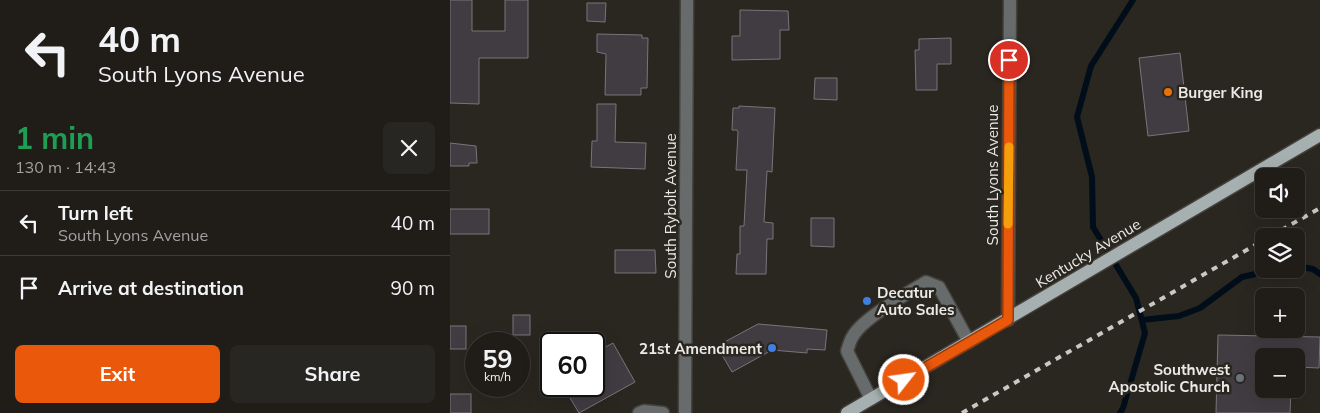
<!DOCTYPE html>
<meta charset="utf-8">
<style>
:root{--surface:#201d19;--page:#282622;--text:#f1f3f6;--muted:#a2a2a2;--line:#3d3b38;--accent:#ea580c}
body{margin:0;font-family:Mulish,sans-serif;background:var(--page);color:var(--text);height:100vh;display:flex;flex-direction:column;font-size:19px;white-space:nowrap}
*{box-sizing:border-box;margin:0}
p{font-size:16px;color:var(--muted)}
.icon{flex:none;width:28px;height:28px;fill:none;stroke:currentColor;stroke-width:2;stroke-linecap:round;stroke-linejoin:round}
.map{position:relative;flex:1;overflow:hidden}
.side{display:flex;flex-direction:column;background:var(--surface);width:450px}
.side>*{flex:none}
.top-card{background:#201d19;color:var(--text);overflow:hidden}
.tools{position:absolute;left:805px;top:168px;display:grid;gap:10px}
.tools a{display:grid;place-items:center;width:50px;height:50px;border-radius:8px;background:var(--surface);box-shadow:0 5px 20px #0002,0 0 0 1px var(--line);font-size:25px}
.speed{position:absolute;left:15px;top:332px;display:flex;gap:10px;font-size:25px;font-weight:700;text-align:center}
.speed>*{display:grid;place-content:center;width:65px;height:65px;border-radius:50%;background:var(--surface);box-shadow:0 5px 20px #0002,0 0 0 1px var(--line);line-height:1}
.speed small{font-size:12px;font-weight:400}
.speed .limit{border:2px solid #111;border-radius:8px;background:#fff;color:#111}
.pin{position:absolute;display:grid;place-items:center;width:42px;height:42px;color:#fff;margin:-21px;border:2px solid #fff;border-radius:50%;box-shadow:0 1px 5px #0007}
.me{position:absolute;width:55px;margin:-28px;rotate:60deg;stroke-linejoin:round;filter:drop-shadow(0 0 4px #0008)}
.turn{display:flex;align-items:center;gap:18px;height:105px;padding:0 15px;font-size:22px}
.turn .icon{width:65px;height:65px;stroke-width:2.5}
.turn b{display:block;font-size:35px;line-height:42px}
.round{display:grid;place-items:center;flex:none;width:52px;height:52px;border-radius:8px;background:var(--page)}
.overview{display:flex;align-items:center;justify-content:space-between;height:85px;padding:0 15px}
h1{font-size:30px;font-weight:700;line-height:38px;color:#1e9e55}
.button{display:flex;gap:10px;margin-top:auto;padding:10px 15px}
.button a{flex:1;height:58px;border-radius:8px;background:var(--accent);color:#fff;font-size:20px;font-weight:700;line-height:58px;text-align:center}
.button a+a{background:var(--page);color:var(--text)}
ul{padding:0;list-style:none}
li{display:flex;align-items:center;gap:15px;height:65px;padding:0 15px;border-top:1px solid var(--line)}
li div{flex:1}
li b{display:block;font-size:19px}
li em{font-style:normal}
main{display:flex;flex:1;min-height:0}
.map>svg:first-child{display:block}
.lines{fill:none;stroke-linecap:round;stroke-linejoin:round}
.stream{stroke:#010e19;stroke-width:6}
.building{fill:#413c42;stroke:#7a747a}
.minor-casing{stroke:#45423d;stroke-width:15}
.major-casing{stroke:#45423d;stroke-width:15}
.minor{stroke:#676b6b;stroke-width:12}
.major{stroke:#a7b0b0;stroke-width:12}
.rail{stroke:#cac8c4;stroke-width:4;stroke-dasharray:6 6;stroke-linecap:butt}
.route-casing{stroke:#983908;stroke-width:12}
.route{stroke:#ea580c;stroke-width:9}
.slow{stroke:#f59e0b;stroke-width:9}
.food-dot{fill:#e8710a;stroke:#2a2721;stroke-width:2}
.shop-dot{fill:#3f7fe0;stroke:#2a2721;stroke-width:2}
.worship-dot{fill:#6b7280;stroke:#2a2721;stroke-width:2}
.labels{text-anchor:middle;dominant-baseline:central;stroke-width:5;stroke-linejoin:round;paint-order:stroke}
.poi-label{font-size:15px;font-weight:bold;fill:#eceae6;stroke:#2a2721;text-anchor:start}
.street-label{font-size:15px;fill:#eceae6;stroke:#2a2721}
</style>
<main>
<section class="side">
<div class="top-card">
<div class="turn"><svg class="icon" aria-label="left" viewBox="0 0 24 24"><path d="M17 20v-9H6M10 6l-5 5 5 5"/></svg><div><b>40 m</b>South Lyons Avenue</div></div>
</div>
<div class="overview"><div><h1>1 min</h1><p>130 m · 14:43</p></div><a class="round"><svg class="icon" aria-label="close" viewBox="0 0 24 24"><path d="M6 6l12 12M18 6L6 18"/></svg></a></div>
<ul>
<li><svg class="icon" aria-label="left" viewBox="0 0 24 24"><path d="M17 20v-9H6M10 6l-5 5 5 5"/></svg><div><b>Turn left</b><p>South Lyons Avenue</p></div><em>40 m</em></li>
<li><svg class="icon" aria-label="arrive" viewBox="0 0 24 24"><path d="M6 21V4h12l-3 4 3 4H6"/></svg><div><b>Arrive at destination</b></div><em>90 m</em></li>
</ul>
<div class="button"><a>Exit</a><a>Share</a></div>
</section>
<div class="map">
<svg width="870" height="413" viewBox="0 0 870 413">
<rect width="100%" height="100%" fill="#2a2721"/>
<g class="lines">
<g class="stream">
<polyline points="846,266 863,269 870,274"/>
<polyline points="692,320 729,316 750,308 792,277 828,269"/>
<polyline points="670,413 673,408 695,333 686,298 643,227 642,177 627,117 641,66 683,0"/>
</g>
</g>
<g class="building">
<polygon points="0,0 22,0 22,31 55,31 55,0 78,0 78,58 29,58 29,104 0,103"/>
<polygon points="137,3 156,3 155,22 137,21"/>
<polygon points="290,10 338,11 339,30 330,30 330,59 282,60 282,36 290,36"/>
<polygon points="147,34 192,35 192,38 198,38 197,88 191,88 191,95 155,95 156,54 147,52"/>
<polygon points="501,38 501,64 487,64 487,90 466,90 465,50 469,50 469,39"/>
<polygon points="730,53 739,131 698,136 689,58"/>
<polygon points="365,78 387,78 387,100 364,99"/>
<polygon points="147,104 166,104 165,142 196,143 195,169 141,167 142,141 147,141"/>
<polygon points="289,106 325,108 322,172 317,171 314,222 323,223 323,239 317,239 316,274 286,274 287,254 290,254 290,226 294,226 297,170 286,170 288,132 287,130 282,130 283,108 289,108"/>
<polygon points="0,143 26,146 27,163 19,163 19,166 0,166"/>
<rect x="0" y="209" width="39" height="25"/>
<polygon points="361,218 384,218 384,247 361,246"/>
<polygon points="165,250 205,250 206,273 165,273"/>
<rect x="63" y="315" width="17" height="20"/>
<polygon points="308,324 377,330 375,350 357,349 357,353 322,350 282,372 267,346"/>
<rect x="0" y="326" width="16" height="23"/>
<polygon points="768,335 870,337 869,368 846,367 846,356 814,356 814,389 841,389 840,413 766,413"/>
<polygon points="163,343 185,382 129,413 113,386 144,386 144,353"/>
<rect x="0" y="394" width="21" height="19"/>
</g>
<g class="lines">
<g class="minor-casing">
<g id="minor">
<polyline points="558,320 560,0"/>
<path d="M421,399L397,351C399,346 400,340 403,336C413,318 458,293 476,282L489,287L519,342"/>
<polyline points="189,413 194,411 213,413"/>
<polyline points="235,413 237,0"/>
</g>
</g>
<g class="major-casing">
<polyline id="major" points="397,413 870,135"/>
</g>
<use href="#minor" class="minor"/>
<use href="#major" class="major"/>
<g class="rail">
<polyline points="821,236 870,208"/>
<polyline points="512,413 814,240"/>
</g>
</g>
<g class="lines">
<g class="route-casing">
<polyline id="route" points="454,380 558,320 559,60"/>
</g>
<use href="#route" class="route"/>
<polyline class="slow" points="558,224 559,147"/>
</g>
<circle class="food-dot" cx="718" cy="92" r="5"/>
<g class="shop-dot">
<circle cx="417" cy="301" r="5"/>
<circle cx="322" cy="348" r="5"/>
</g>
<circle class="worship-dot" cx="790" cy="378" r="5"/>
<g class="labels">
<g class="poi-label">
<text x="728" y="92">Burger King</text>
<text x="427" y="292">Decatur<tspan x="427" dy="17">Auto Sales</tspan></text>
<text x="312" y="348" text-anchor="end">21st Amendment</text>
<text x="780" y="369" text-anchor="end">Southwest<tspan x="780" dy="17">Apostolic Church</tspan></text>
</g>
<g class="street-label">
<text transform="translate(542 175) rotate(-90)">South Lyons Avenue</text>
<text transform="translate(220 206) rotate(-90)">South Rybolt Avenue</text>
<text transform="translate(638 253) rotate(-31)">Kentucky Avenue</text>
</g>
</g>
</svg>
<div class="tools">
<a><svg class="icon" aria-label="sound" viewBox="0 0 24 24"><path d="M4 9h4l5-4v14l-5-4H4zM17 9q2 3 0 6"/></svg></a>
<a><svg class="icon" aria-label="layers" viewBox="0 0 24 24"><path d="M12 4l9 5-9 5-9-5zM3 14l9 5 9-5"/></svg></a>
<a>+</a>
<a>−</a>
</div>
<div class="speed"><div>59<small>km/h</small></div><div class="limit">60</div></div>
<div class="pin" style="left:559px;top:60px;background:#d93025"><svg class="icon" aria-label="arrive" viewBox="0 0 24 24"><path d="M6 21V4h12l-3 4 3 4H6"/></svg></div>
<svg class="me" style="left:454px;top:380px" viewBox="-20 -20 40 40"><circle r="17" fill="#ea580c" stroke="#fff" stroke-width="3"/><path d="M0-11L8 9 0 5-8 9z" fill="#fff"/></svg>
</div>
</main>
